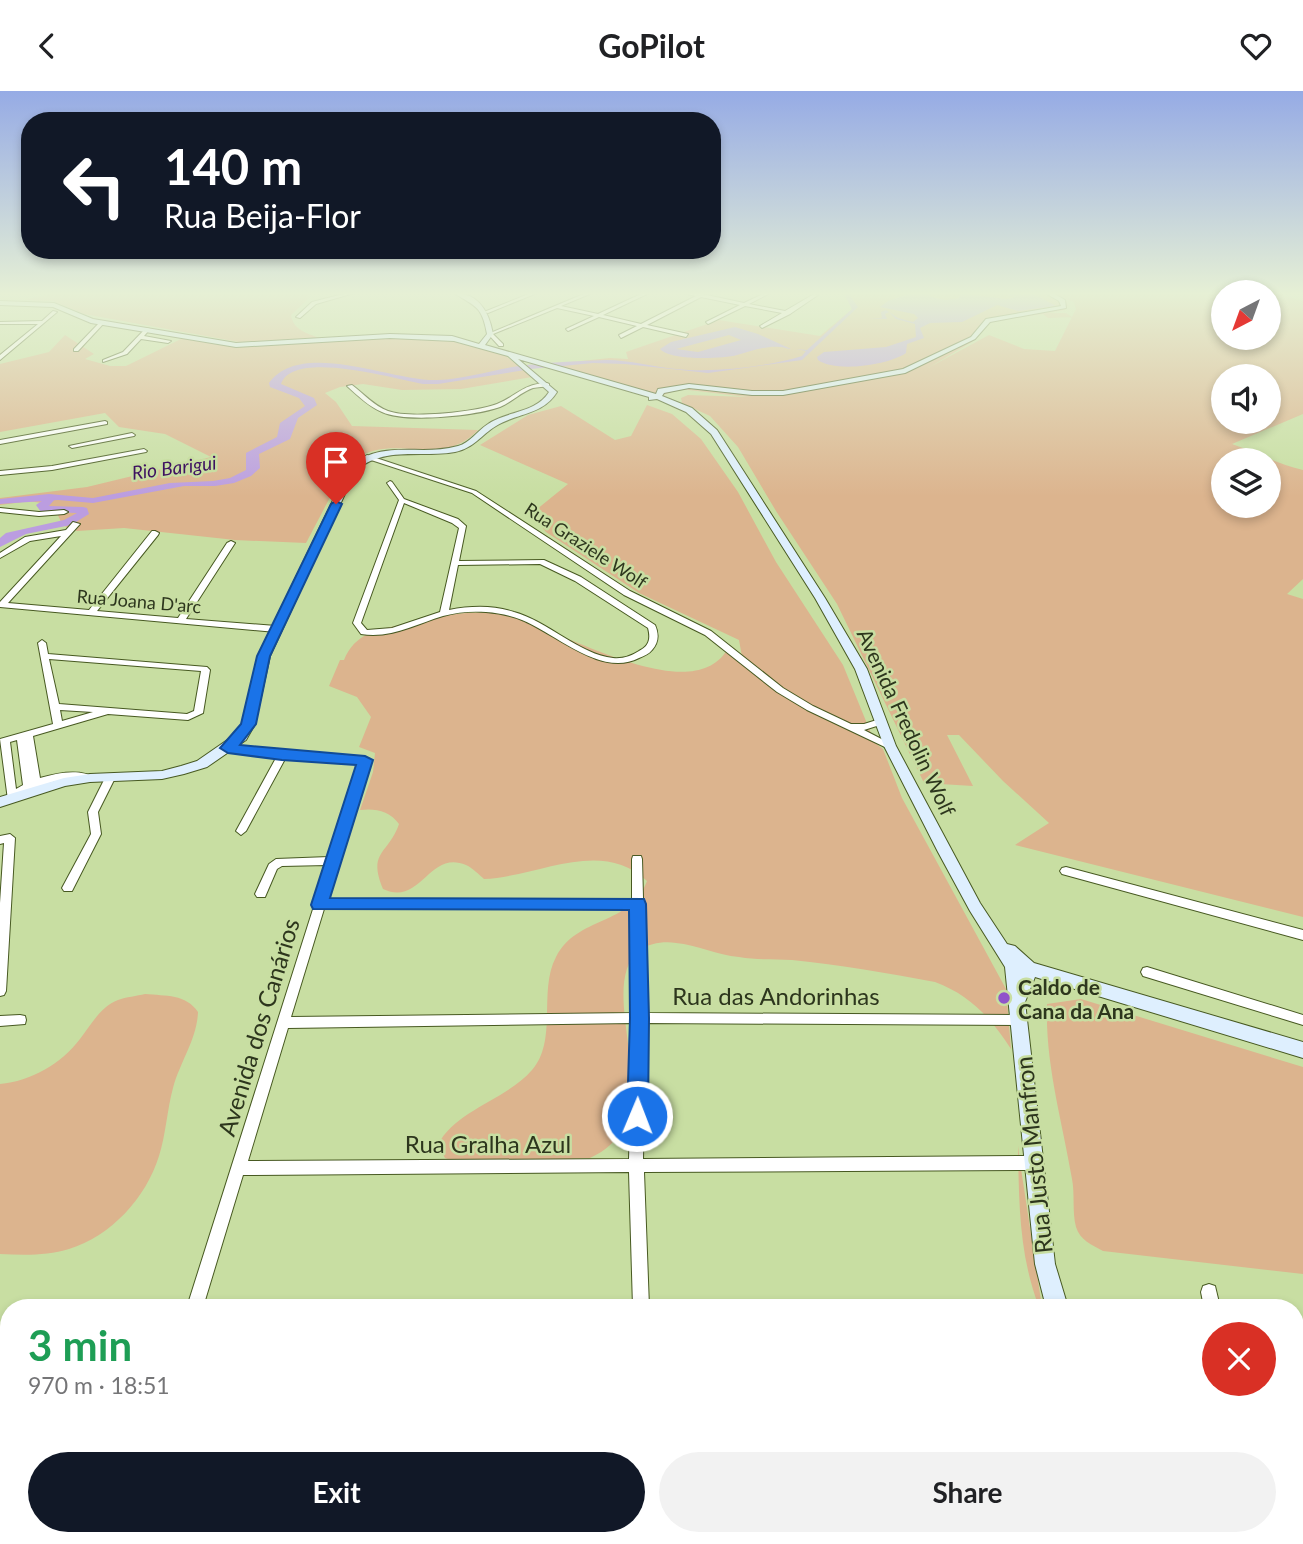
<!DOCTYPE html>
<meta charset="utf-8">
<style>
:root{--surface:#fff;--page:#f2f2f2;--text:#202124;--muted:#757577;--accent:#111827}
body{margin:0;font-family:Lato,sans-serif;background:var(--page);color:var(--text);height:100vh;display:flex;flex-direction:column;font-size:26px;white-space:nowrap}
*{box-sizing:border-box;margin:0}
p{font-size:23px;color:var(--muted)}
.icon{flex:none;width:38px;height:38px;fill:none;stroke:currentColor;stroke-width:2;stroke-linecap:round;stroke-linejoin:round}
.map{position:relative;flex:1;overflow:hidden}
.side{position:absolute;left:0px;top:1208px;width:1304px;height:247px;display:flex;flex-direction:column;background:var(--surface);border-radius:28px 28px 0 0;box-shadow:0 4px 10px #0003}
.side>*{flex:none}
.top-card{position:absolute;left:21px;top:21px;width:700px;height:147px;border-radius:28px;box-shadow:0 4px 10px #0003;background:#111827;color:#fff;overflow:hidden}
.needle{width:46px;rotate:221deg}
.controls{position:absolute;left:1211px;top:189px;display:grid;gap:14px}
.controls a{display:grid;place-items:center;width:70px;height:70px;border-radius:50%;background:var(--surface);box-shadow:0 4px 10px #0003;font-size:35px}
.pin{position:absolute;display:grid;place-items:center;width:60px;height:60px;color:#fff;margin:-72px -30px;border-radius:50% 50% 50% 0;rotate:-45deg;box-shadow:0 0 7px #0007}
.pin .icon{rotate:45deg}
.me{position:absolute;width:77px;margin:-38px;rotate:1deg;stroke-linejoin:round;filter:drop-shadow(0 0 5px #0008)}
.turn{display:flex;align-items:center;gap:24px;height:147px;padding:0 28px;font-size:32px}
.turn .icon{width:91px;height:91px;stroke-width:2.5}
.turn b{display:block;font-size:49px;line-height:60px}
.round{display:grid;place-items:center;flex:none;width:74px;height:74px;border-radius:37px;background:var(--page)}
.summary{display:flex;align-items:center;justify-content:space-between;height:119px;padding:0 28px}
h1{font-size:42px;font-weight:700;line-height:52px;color:#1e9e55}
.cta{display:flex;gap:14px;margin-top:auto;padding:14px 28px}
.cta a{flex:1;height:80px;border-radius:42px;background:var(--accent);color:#fff;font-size:28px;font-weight:700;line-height:80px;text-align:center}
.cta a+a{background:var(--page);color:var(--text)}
header{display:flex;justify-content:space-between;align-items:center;height:91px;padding:0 28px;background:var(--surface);font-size:32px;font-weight:700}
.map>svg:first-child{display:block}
.green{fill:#dcb48e;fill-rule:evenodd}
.water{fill:#bb9de0;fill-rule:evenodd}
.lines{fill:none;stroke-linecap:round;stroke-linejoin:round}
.stream{stroke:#bb9de0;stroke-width:4.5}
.river{fill:#bb9de0;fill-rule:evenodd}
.street-casing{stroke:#475921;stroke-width:2}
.secondary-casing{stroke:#475921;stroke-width:2}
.street{fill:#fff;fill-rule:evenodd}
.secondary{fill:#deeffe;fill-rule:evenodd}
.route{fill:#1a73e8;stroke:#114b97;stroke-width:2}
.poi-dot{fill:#9054ca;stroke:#c8dea2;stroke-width:2.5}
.labels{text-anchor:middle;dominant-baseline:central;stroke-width:5;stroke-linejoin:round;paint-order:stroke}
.far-street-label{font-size:18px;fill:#2d361d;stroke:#c8dea2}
.far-water-label{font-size:19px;font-style:italic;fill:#3d1160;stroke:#c8dea2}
.street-label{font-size:21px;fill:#2d361d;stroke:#c8dea2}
.poi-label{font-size:21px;font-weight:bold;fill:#2d361d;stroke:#c8dea2;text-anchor:start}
.near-street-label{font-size:24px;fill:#2d361d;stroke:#c8dea2}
</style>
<header><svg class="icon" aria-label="back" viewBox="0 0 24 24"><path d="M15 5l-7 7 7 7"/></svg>GoPilot<svg class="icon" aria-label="heart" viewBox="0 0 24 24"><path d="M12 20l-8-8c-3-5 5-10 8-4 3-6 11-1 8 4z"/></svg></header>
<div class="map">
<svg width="1303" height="1453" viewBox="0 0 1303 1453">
<rect width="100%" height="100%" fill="#c8dea2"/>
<g class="green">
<path d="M54,202H308L310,206L291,224C293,239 307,242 319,247L239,251L84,223L53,210L25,209Z"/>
<path d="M844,202H1223V247H1269V202H1281V204L1303,210V323L1232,353C1256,361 1278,373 1303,379V488L1287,503L1303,508V826L1015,754L1049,732L1003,690L959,644H947L973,695L924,692L837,513L776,420L738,356L710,325L682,312L681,307L688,304L748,306L680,298L658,306L551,273L610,267L628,268L626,261L719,229L820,245L852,218ZM1065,208L1074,211L1076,218L1055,260L1024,258L989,244L928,277L972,251L991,230L1043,223L1048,227L1072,226L1066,222H1049L1065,219L1068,214ZM1223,285H1269V331H1223ZM1223,369H1269V415H1223Z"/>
<path d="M65,244L94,263L85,268L110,275H126L183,247L252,256L375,247L433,246L460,250L501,261L532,286L461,298L402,299L363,293L340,296L325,302L336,311L352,335L478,339C440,379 396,341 356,368C344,376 315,436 306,452L235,449L124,437L77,440L62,434C53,403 25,411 0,414V407L87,396L211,366L165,343L119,336L105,322L0,341V273L49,261Z"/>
<path d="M647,314L672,323L701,348L738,401L776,471L843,574L875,652L883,658L902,707L1006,898L1011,958C991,927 970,904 935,891C888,882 840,874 792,869C774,868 756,869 739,866C717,864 697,854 676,852C665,850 649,852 640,859C590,898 678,1028 590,1067L462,1073L445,1067L438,1054C455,1019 505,1010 532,979C558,949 538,900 556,866C578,824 629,836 647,790C601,746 538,786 484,788C479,784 473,777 466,774C429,758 421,816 383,798C367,760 389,763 399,733C390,720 375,717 360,719L373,681L375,662L359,656L371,626L357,606L329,595L340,569H344C355,542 377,539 404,533C436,527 466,518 499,523C552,532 689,621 727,559L725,551L735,558L743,571L739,549L639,502L546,441L531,423L568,393L480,354L528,324L561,315L615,349L631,345Z"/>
<path d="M145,903C166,905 186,903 198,921C197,948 180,971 173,997C167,1019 166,1043 159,1065C146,1107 111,1145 69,1158C47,1165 23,1164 0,1163V993C31,990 61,973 80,948C91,934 100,916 118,909C126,906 137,905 145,903Z"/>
<path d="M1081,908L1303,976V1183L1103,1160C1092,1154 1080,1149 1076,1136C1072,1121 1075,1103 1072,1088C1062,1029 1045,973 1047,913Z"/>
<path d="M1018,1055L1020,1071L1042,1216H1039C1019,1164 1019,1111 1018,1055Z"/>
<polygon points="0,1395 9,1396 9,1446 1154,1446 1158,1453 0,1453"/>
</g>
<g class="water">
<path d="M844,202H848L858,216L802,269L708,282L625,273L593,272L531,278L438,293H423C395,288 293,258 281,293L314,307L317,314L298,327L290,348L259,363L260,377L251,385L234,392L215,395H184L93,412L58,409L0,413V408L49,403L93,407L170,392L213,390L230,387L246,379V362L277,346L280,332L305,315L299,307L270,296L269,292C301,247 393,291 438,289C468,288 497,277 527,274C553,271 581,270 607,269C630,269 653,276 676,278C714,282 766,276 802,265L806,260L796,258L807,259L852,218Z"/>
<path d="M912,202H928L931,206L946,209L959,207L960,204L957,202L1007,208L1015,206L1002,202H1032L1056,215L1018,220L997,214L962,231L930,232L920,237L924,247L907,253L906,262C889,274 836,282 818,269L817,266L824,261L886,256L916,246L915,233L896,228L889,221L885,223L887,228L869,227H882L881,221L886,219L898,227L913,231L918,227L914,223L880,216L888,210Z"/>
<path d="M735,236L758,243L791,258C787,258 784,256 780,256C766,254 749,261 737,264C722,268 670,270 660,258L671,251ZM729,244L741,249L698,261L676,258Z"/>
</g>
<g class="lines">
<polyline class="stream" points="1063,1453 1077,1446"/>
<polygon class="river" points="49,405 55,408 49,415 83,416 87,417 89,423 71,434 26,443 0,456 0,447 6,442 64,429 77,422 41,421 36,414"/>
<g class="street-casing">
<g id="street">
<polygon points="347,202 354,202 316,213 300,227 296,226 312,211"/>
<polygon points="531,202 537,202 488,222 484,221"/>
<polygon points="586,202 592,202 561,215 598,223 643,202 649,202 603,224 641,233 696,205 683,202 702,203 744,212 765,202 770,202 749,213 785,220 814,203 818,204 790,223 762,237 760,235 782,222 745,215 708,233 706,231 740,214 701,206 647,234 688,243 686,246 643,236 621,247 619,244 637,235 599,226 568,240 566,238 594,225 557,217 493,243 503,253 503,255 499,255 488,243"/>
<polygon points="53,220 57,221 0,269 0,264 38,233 0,233 0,231 42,230"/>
<polygon points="101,230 105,231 78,260 74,260 74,258"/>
<polygon points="146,237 150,238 144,245 171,250 168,252 141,248 127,263 103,271 103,269 123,261"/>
<path d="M547,292L549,293V295C544,296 538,296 533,297C521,301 512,311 500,316C475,325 405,332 382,321C369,316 357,304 347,295L352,294C363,302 374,315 388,320C409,328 476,321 497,313C517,305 522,293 547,292Z"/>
<polygon points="105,330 107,331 107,333 0,353 0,349"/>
<polygon points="132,342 135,344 134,345 72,357 69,355"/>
<polygon points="144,358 147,360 146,361 52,379 0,384 0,380 52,375"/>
<polygon points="367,364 476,400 630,500 711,540 783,597 813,615 851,633 864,633 880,628 883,629 885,631 883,633 864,639 895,655 893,657 887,657 807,619 777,601 705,544 624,504 472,402 365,367 364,366"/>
<path d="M390,390L392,391L404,408L458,428L466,435L459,470L544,469L581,486L655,534C659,543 659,551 652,559C649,563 644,565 639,567C601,587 555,542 522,529C510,524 498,522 486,521C472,520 457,521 443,525C416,533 391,548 361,543L353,532L399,409L387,392ZM404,412L452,432L459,437L440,521L392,537L367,539L361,532ZM540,473L575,490L648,537C651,548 649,555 639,560C631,565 623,568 613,567C581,564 547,530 514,521C493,514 470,515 449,519L458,474Z"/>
<polygon points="0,417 39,421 64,419 68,421 64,423 39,425 0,421"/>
<polygon points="73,431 80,433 8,512 89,519 152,440 155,440 159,442 158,444 97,520 178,527 227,452 231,450 235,452 186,528 276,535 280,538 276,541 0,516 0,511 61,445 30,450 0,467 0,462 25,446 66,439"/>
<path d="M42,549L46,552L48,563L207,576L210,579L203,622L188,629L108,623L33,645L40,687C57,682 80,677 95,687C89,691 87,689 79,688C63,687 48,692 34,698L33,703L29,704L25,702L16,709H8L0,648L53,633L38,552ZM49,568L201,580L194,620L187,623L59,613ZM60,619L93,621L62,630ZM17,649L23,694L16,698L10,651Z"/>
<path d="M228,654L282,662L368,667L370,669L327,810L632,808V768L633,765H641L642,768L646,922L1018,924L1023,925L1024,929L1023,933L1018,934L646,932L643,1068L1032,1065L1037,1067L1039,1072L1037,1077L1032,1079L644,1081L649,1216H633L629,1081L243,1084L203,1216H187L327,774L282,775L277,778L265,806H257L255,803L269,773L276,768L329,766L359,672L285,668L246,740L241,744L236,740L276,667L225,659L223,657ZM632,816L634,922L291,926L324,818ZM633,932L629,1068L248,1070L288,937Z"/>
<polygon points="110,684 115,687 98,721 101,743 72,800 64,800 62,797 91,743 88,721 105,687"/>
<polygon points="10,743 15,747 6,900 4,904 0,905 0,812 4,752 0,753 0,745"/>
<polygon points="1066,776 1303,839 1303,849 1062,783 1060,780 1062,777"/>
<polygon points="1147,876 1303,924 1303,934 1143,885 1141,881 1143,877"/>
<polygon points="20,924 25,925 26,929 25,933 0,935 0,925"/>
<polygon points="1209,1193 1215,1195 1220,1216 1204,1216 1201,1201 1203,1195"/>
<rect x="0" y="1257" width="9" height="16"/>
<polygon points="1295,1386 1303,1389 1303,1408 1295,1405"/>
<polygon points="1303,1409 1303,1427 1295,1429 1295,1411"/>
<polygon points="1181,1446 1211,1446 1208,1453 1179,1453"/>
</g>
</g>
<g class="secondary-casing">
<g id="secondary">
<path d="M454,202C479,202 489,221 493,243L485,254L656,303L658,298L689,293L752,300H783L903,278L971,246L986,228L1061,215L1059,210L1045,202H1053L1065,209L1066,217L990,231L975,248L905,282L783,304H752L689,297L664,302L662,305L692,317L717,339L825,507L867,578L896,655L980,812L1007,853L1015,855L1034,872L1303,951V967L1035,886L1025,911L1055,1173L1068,1216H1046L1035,1173L1005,876L970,820L938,761L884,655L855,578L815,507L711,343L686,321L657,308L649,309V306L518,268L557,301C543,324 517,322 496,335C481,344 474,357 455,361C421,367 385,355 356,379L270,565L255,633L246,649L207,676L184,683L162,688L90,691L65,695L0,716V706L64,687L90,683L162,680L181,675L197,670L236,643L243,633L258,565L349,376C384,347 419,366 458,355C470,352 477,340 488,333C507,320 536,322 549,301L508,265L454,250L390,247L236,256L91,232L53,216L0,214V210L54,212L93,228L236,252L390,243L452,245L479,253L487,243C482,215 476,216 454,202Z"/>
<polygon points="1162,1446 1187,1446 1191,1453 1164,1453"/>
</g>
</g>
<use href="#street" class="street"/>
<use href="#secondary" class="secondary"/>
</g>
<linearGradient id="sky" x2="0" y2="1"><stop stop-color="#96abe5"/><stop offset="0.5" stop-color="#e6f0d5"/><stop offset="1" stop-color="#e6f0d5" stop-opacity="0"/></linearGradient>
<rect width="1303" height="405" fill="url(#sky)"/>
<polygon class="route" points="336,410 342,413 270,565 256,633 240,654 365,665 373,669 330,807 644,808 646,813 649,927 648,1025 645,1032 637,1035 630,1032 627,1025 630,927 629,819 313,818 311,814 356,674 282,669 228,662 220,657 241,633 257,565 331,413"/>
<circle class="poi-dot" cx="1004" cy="907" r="7"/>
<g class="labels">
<g class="far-street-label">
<text transform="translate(586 454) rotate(33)">Rua Graziele Wolf</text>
<text transform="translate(139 510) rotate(5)">Rua Joana D'arc</text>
</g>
<g class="far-water-label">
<text transform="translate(174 376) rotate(-7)">Rio Barigui</text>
</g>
<g class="street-label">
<text transform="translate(907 631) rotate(65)">Avenida Fredolin Wolf</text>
</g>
<g class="poi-label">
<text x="1018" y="895">Caldo de<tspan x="1018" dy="24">Cana da Ana</tspan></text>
</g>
<g class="near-street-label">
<text x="776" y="904">Rua das Andorinhas</text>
<text transform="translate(258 936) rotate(-73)">Avenida dos Canários</text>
<text x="488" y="1052">Rua Gralha Azul</text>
<text transform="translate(1033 1064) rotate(-96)">Rua Justo Manfron</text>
</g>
</g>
</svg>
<div class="controls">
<a><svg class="needle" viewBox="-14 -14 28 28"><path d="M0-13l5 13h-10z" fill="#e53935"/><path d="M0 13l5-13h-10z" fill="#757577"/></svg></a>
<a><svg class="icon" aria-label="sound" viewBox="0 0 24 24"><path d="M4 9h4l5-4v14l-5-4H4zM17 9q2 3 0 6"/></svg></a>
<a><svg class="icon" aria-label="layers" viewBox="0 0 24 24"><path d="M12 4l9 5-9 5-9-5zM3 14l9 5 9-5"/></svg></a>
</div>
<div class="pin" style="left:336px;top:413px;background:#d93025"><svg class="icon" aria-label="arrive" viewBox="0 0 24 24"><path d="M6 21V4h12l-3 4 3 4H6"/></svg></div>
<svg class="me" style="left:637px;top:1025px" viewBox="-20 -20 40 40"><circle r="17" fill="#1a73e8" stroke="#fff" stroke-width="3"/><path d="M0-11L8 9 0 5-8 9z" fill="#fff"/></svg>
<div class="top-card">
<div class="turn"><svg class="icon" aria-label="left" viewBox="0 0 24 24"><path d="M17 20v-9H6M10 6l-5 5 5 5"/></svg><div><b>140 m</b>Rua Beija-Flor</div></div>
</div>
<section class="side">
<div class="summary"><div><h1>3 min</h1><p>970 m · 18:51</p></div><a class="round" style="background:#d93025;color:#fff"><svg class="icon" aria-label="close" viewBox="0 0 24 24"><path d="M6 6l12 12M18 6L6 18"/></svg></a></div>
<div class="cta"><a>Exit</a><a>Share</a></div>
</section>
</div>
